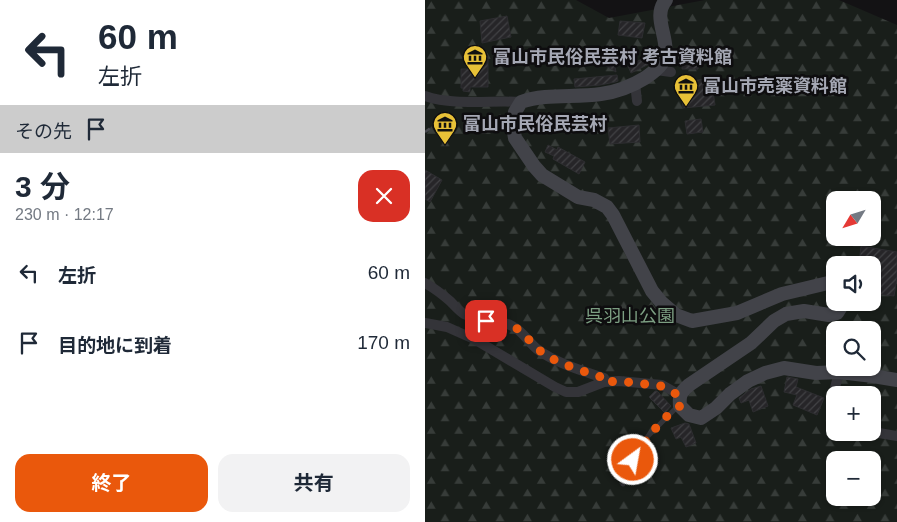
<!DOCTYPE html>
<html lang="ja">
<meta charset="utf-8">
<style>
:root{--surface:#fff;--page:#f2f2f3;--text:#1f2937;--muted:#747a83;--accent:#ea580c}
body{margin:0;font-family:Helvetica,"Noto Sans JP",sans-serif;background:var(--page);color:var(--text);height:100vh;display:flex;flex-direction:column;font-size:19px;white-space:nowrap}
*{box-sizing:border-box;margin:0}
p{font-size:16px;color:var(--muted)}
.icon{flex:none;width:28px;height:28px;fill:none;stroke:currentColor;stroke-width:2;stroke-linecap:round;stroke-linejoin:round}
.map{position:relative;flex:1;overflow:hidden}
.sheet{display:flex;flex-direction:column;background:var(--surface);width:425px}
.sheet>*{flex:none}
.hud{background:#fff;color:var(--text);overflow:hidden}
.needle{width:32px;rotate:232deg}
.controls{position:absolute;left:401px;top:191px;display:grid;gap:10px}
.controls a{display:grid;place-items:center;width:55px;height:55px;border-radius:10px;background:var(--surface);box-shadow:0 1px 4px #0004;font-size:25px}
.pin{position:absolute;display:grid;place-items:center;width:42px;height:42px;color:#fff;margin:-21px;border-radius:10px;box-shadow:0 2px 8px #0006}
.me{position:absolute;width:55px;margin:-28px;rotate:32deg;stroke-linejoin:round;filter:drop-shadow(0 0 4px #0008)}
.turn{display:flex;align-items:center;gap:18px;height:105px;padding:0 15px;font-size:22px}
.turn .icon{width:65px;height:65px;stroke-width:2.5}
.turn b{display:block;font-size:35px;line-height:42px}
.then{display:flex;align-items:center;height:48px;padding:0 15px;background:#0003;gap:10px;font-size:19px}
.round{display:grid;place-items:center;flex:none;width:52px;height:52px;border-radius:15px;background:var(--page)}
.summary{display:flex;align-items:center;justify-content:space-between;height:85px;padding:0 15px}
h1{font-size:30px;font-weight:700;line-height:38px}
.button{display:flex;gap:10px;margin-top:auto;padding:10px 15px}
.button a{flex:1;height:58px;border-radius:15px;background:var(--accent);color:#fff;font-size:20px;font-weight:700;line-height:58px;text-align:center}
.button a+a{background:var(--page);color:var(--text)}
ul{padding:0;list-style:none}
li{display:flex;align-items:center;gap:15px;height:70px;padding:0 15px}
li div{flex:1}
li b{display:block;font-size:19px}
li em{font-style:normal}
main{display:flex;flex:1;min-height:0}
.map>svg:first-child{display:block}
.forest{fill:url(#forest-firs);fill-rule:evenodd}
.building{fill:url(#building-hatch);stroke:#2d2d30}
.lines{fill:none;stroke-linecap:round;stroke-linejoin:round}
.lane{stroke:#343439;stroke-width:5}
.street{stroke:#343439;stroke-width:10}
.secondary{stroke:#424349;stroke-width:14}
.rail{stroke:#47484e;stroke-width:2.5;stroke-dasharray:6 5;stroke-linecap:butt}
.route{stroke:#ea580c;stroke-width:9;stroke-dasharray:0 16.2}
.labels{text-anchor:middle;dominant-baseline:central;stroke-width:5;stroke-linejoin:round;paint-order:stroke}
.poi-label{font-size:18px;font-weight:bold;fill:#a5a8b4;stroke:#0e0d0f;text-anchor:start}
.park-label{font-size:18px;fill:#7c9e82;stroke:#0e0d0f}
</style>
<main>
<section class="sheet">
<div class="hud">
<div class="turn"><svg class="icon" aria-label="left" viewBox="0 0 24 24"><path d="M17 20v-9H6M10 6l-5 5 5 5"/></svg><div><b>60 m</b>左折</div></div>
<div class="then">その先<svg class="icon" aria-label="arrive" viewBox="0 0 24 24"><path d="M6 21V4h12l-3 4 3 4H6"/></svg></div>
</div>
<div class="summary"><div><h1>3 分</h1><p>230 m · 12:17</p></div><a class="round" style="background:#d93025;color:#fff"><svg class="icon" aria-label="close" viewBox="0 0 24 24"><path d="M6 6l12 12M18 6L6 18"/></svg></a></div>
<ul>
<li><svg class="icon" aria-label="left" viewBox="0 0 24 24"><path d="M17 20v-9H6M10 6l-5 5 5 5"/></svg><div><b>左折</b></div><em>60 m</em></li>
<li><svg class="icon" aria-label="arrive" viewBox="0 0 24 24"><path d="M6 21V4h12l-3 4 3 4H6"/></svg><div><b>目的地に到着</b></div><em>170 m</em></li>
</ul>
<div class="button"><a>終了</a><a>共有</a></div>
</section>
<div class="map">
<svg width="472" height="522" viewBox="0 0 472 522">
<defs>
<pattern id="forest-firs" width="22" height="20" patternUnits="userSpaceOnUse" patternTransform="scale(1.25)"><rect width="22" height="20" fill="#191e1a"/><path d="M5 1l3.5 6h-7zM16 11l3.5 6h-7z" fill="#373c39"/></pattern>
<pattern id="building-hatch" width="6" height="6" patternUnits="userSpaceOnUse" patternTransform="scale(1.25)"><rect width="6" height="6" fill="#262528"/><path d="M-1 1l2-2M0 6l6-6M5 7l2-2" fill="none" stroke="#424245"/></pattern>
</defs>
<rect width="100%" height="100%" fill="#131214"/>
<path class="forest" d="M0,0H151L184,18L280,0H414L472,25V522H0ZM410,200H448V238H410ZM410,265H448V302H410ZM410,330H448V368H410ZM410,395H448V432H410ZM410,460H448V498H410Z"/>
<g class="building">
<polygon points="82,16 86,37 57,43 55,21"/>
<polygon points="195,21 220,23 217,38 193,35"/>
<polygon points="43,55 63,55 63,87 45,87 45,92 38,91 38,88 36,88 36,69 43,69"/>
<polygon points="179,56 188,56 191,72 178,64"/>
<polygon points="221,57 224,64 206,73 203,66"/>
<polygon points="258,58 274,59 273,69 257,69"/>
<polygon points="192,75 193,81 190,82 175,85 150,87 149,79"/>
<polygon points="286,78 290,105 258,108 255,83"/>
<polygon points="276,119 278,132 262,134 260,121"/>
<polygon points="214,125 215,142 185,144 183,128"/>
<polygon points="123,145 132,150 133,147 160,162 154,174 128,159 129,156 120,152"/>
<polygon points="0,170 17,180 5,202 0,199"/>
<polygon points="436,246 472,252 472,278 469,296 451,294 455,268 448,267 448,265 434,265"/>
<polygon points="362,377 373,379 371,387 399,398 392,415 368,405 372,395 359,392"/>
<polygon points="336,386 343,406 328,412 324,400 316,403 314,398 326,389"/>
<polygon points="230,391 232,391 246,406 240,413 224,397"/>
<polygon points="260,423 264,424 271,443 261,447 256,437 251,439 246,428"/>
</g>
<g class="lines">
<polyline class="lane" points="198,484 208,460 223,436 249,410 254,406"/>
<g class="street">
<polyline points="231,70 246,72"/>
<polyline points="210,83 212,101"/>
<path d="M0,96C28,106 66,100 96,102"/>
<path d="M0,283C9,288 17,294 25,301C29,305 34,311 39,314C55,322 73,318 87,326C98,331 103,342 112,349C130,363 158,371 179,378V382"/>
<polyline points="0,323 22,327 49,339 130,387 141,392 153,392 179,382 194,381 237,385 255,395"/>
<polyline points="410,395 410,388 414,372"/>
<polyline points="448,432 472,436"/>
</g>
<g class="secondary">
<path d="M241,0C225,18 249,43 237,63C233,69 226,74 220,78C207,86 191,92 176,94C149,98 122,93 96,102L90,112L88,126L90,138L109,166L117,175L153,197L169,200L182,207L188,215L227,291L236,302L251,315L267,321L312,313L357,294L403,283H410"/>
<path d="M419,302L412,313L404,315L379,311L361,314L349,321L326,343L264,385C255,393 254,395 255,406L264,415L276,418L291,408L305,394L323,381L340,373L359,368L391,373L414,372L448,376L472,380"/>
</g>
<polyline class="rail" points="0,132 20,117"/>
</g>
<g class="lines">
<path class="route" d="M61,321C70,322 80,322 88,326C102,334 109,349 124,357C141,366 161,372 179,378L180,382L194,381L236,386L255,396V406C235,419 221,440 208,460"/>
</g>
<defs>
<g id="museum-pin" transform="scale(1.25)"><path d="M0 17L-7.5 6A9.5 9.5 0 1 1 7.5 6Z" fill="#e8c137" stroke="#0e0d0f"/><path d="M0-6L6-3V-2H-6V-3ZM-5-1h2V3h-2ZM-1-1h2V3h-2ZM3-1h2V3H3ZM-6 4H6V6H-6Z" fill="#111"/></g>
</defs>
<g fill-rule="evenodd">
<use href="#museum-pin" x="50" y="57"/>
<use href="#museum-pin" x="261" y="86"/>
<use href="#museum-pin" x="20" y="124"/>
</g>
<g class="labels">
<g class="poi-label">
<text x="68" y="57">富山市民俗民芸村 考古資料館</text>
<text x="278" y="86">富山市売薬資料館</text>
<text x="38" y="124">富山市民俗民芸村</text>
</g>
<g class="park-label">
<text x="205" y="316">呉羽山公園</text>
</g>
</g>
</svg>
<div class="controls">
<a><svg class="needle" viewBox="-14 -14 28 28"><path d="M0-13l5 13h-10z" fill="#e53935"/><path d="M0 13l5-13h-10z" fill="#747a83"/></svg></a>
<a><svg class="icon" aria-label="sound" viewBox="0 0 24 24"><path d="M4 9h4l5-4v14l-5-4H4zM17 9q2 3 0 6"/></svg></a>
<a><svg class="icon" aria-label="search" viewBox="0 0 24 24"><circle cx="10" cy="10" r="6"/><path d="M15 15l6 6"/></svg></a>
<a>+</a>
<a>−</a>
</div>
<div class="pin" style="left:61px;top:321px;background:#d93025"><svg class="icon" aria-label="arrive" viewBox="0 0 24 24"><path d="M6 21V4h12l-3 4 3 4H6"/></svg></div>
<svg class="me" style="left:208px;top:460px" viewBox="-20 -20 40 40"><circle r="17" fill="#ea580c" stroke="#fff" stroke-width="3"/><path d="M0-11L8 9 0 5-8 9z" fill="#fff"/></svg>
</div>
</main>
